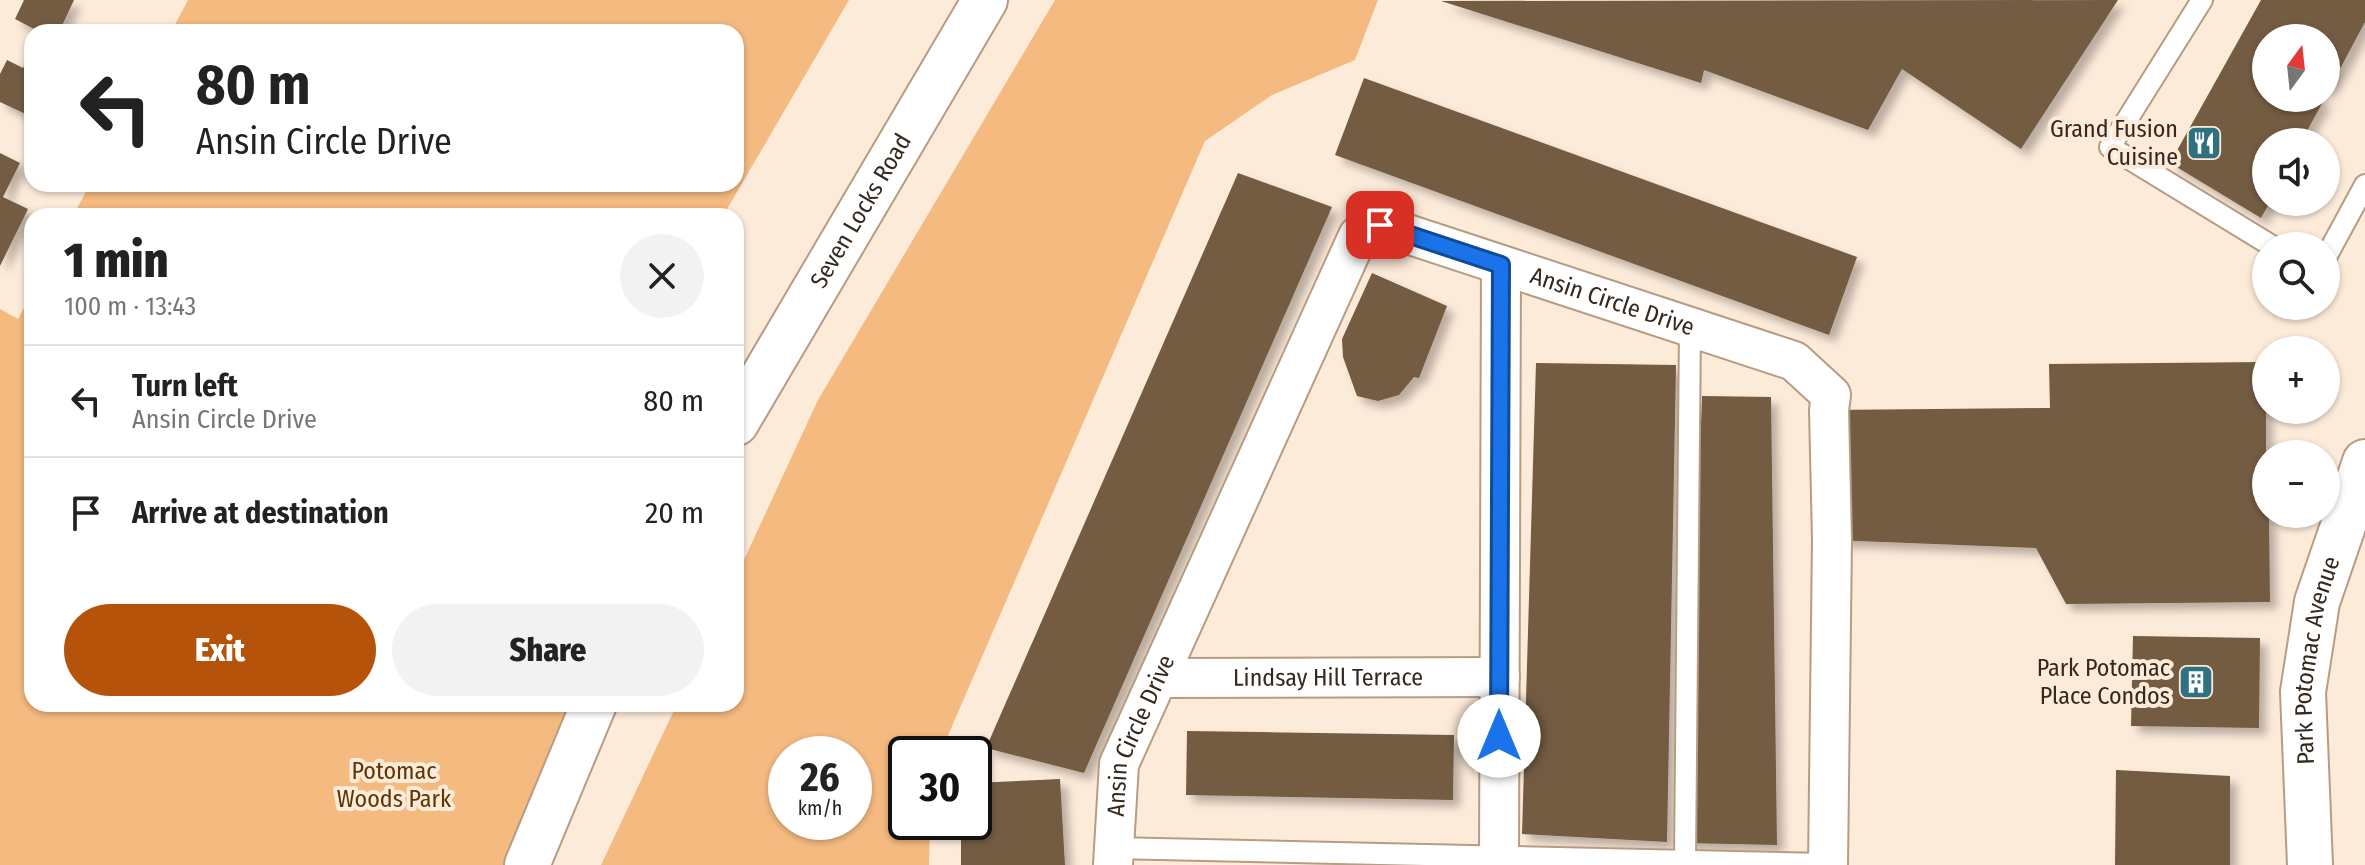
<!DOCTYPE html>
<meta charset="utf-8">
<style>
:root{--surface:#fff;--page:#f2f2f2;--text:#222;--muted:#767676;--line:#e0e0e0;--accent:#b45309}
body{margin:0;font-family:"Fira Sans Condensed",sans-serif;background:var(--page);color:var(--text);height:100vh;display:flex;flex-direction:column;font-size:30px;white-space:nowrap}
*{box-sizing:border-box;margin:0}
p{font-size:26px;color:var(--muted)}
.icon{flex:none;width:44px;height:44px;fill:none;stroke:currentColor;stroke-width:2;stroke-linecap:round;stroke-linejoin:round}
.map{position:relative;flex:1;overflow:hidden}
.sheet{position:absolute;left:24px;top:208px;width:720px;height:504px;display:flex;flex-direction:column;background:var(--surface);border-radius:24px;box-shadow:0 2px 6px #0004}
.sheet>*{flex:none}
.top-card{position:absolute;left:24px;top:24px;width:720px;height:168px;border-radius:24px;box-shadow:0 2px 6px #0004;background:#fff;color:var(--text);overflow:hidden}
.needle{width:52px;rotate:15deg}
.controls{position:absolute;left:2252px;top:24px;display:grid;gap:16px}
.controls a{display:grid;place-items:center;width:88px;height:88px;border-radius:50%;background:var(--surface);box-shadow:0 2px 6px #0004;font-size:40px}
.speed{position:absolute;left:768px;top:736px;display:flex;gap:16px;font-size:40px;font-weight:700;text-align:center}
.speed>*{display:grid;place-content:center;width:104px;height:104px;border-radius:50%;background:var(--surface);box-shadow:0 2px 6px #0004;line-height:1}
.speed small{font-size:20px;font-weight:400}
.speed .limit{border:4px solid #111;border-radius:12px;background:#fff;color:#111}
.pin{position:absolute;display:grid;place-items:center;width:68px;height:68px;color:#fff;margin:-34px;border-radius:16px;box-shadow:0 4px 12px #0006}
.me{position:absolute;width:88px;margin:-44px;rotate:0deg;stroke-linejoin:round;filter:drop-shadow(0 0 6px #0008)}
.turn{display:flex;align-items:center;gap:28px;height:168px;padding:0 40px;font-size:36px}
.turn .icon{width:104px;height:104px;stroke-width:2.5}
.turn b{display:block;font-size:56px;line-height:68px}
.round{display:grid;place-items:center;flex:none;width:84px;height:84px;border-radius:42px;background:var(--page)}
.summary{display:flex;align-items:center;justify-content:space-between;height:136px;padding:0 40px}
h1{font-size:48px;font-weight:800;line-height:60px}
.action{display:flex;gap:16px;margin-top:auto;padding:16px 40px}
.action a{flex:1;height:92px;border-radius:48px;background:var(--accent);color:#fff;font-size:32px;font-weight:800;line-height:92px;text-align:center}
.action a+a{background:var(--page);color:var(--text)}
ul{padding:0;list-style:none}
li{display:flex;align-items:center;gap:24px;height:112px;padding:0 40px;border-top:2px solid var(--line)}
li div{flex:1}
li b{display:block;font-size:30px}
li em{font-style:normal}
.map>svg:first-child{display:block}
.green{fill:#f4ba80;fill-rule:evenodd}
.building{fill:#735b42;filter:url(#shadow)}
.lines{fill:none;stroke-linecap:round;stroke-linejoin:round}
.lane-casing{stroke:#b79c82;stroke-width:24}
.street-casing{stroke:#b79c82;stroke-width:42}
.secondary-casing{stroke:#b79c82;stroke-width:48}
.lane{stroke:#fff;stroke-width:20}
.street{stroke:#fff;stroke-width:38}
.secondary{stroke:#fff;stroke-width:44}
.route-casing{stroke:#114b97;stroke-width:20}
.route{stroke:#1a73e8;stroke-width:14}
.labels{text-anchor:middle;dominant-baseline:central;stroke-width:8;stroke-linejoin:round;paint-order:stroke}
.poi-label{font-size:24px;fill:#34291f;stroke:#fdebda;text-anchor:end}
.street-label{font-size:24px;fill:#34291f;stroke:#fdebda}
.park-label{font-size:24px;fill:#5d3602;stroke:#fdebda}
</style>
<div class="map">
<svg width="2365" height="865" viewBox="0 0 2365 865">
<defs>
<filter id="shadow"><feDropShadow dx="7" dy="7" stdDeviation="4" flood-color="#0004"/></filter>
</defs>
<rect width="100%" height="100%" fill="#fdebda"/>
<g class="green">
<polygon points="188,0 849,0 723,216 73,216 90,184 736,184 736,32 171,32"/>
<path d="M1055,0H1378L1355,60L1272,95L1205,141L940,754H906V822H930L929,865H601L677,704H736V577L818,400ZM786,754H854V822H786Z"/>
<polygon points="32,294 32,704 594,704 527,865 0,865 0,309 18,319"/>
</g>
<g class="building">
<polygon points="24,0 74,0 59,32 40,32 15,19"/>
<polygon points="2118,0 2021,149 1902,69 1868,130 1704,70 1701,83 1441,1"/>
<polygon points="2261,0 2365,0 2365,22 2326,95 2326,38 2266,38 2266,98 2325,98 2301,142 2266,142 2266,202 2270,202 2261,218 2170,163"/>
<polygon points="32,49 32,117 0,102 0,74 7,60 23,68"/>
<polygon points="1364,78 1857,257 1829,335 1335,155"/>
<polygon points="0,153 20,163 3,197 28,209 0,266"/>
<polygon points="1238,173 1332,207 1084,773 986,748"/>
<polygon points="1372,273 1447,306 1419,378 1414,377 1399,395 1378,401 1357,396 1343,357 1342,339"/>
<polygon points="2266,362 2266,514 2269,514 2270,602 2066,604 2036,548 1832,540 1829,410 2050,408 2049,364"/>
<polygon points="1536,363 1676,365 1667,842 1522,834"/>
<polygon points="1702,396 1771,397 1777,845 1685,843"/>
<polygon points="2133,636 2260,638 2259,728 2131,726"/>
<polygon points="1187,731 1454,735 1453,800 1186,795"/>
<polygon points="2116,770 2230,776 2230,865 2115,865"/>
<polygon points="1060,779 1065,865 961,865 961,822 974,822 974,783"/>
</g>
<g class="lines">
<g class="lane-casing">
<g id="lane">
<polyline points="2202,0 2110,147 2272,246"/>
<polyline points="2326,257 2365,185"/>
<polyline points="1113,848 1828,864"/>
<polyline points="1685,861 1690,327"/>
</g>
</g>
<g class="street-casing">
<g id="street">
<path id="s1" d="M1158,678L1500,677"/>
<path id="s2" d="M1113,865L1119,764L1358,236L1380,225L1794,361L1831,395L1829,410L1832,540L1828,865"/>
<polyline points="1499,865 1501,265"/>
</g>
</g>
<g class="secondary-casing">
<g id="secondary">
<path id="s3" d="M736,423L985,0"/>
<polyline points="527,865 594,704"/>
<path id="s4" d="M2310,865L2303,692L2317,602L2365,462"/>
</g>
</g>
<use href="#lane" class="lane"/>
<use href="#street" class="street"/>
<use href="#secondary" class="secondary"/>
</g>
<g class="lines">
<g class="route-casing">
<polyline id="route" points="1380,225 1501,265 1499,736"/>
</g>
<use href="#route" class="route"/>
</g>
<defs>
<g id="restaurant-square" transform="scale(1.8)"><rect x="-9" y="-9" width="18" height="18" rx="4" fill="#2e7282" stroke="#fdebda"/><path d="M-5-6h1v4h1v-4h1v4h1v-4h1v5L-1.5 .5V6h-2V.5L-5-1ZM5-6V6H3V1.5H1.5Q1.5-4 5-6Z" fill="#fff"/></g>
<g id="building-square" transform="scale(1.8)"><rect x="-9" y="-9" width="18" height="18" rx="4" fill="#2e7282" stroke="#fdebda"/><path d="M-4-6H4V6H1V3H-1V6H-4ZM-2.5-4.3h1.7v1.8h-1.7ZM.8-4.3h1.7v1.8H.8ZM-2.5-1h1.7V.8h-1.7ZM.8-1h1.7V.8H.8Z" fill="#fff"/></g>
</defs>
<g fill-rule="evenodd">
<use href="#restaurant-square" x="2204" y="143"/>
<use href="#building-square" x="2196" y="682"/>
</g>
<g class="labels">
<g class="poi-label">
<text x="2178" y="129">Grand Fusion<tspan x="2178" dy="28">Cuisine</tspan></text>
<text x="2170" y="668">Park Potomac<tspan x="2170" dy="28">Place Condos</tspan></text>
</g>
<g class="street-label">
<text stroke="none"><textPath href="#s3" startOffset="246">Seven Locks Road</textPath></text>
<text stroke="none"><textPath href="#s2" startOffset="950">Ansin Circle Drive</textPath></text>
<text stroke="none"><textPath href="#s4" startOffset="206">Park Potomac Avenue</textPath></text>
<text stroke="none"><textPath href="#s1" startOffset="170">Lindsay Hill Terrace</textPath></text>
<text stroke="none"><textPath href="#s2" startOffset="134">Ansin Circle Drive</textPath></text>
</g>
<g class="park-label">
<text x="394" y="771">Potomac<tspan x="394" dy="28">Woods Park</tspan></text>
</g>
</g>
</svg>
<div class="controls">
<a><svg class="needle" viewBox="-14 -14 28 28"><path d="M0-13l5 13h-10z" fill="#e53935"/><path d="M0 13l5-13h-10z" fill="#767676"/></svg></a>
<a><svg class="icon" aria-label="sound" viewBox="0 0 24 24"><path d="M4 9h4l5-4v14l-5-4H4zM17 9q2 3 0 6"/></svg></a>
<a><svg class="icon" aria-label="search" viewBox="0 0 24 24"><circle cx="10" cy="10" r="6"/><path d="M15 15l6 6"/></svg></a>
<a>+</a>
<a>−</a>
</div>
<div class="speed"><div>26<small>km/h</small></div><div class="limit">30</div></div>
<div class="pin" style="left:1380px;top:225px;background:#d93025"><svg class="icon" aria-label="arrive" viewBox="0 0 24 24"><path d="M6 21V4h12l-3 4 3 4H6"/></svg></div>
<svg class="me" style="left:1499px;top:736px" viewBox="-20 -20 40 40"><circle r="19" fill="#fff"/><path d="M0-13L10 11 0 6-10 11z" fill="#1a73e8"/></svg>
<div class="top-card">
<div class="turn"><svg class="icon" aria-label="left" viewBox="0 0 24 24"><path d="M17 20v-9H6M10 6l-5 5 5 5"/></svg><div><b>80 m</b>Ansin Circle Drive</div></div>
</div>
<section class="sheet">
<div class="summary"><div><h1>1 min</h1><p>100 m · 13:43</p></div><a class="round"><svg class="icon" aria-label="close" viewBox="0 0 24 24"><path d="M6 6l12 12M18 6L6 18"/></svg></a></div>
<ul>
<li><svg class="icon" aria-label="left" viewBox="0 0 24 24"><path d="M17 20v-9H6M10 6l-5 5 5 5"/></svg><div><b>Turn left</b><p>Ansin Circle Drive</p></div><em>80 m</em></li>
<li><svg class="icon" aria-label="arrive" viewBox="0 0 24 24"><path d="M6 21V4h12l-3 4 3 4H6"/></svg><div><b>Arrive at destination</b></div><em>20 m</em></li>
</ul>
<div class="action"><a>Exit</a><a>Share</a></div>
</section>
</div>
